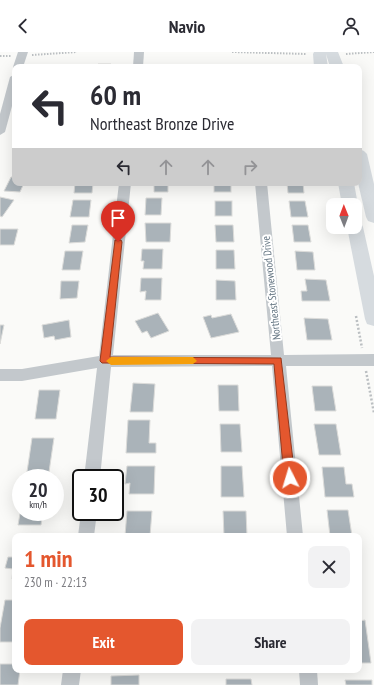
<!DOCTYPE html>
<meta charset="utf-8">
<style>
:root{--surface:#fff;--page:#f2f2f3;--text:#2b2b33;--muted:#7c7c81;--accent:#e4572e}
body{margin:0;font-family:"PT Sans Narrow",sans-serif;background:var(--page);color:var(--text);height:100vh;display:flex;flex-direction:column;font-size:15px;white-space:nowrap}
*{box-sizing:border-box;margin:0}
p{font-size:13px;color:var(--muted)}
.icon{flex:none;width:22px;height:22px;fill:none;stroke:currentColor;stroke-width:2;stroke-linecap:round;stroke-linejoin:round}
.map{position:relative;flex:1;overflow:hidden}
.side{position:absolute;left:12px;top:481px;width:350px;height:140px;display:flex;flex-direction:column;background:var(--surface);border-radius:8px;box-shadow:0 4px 16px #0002}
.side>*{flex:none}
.banner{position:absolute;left:12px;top:12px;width:350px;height:122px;border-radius:8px;box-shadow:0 4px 16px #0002;background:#fff;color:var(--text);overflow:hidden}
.needle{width:26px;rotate:359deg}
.buttons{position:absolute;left:326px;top:146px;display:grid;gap:8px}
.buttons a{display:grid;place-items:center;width:36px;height:36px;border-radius:8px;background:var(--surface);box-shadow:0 4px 16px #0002;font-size:20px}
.speed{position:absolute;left:12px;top:417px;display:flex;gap:8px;font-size:20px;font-weight:700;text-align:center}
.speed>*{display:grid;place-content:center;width:52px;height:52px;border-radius:50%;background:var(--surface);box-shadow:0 4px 16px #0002;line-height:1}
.speed small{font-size:10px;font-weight:400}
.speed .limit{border:2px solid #111;border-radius:6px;background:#fff;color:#111}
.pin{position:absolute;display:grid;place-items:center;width:34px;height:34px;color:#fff;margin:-41px -17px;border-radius:50% 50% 50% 0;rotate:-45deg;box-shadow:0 0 4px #0007}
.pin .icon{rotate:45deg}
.me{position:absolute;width:44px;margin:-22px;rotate:355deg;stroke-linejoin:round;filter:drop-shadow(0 0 3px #0008)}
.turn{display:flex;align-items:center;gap:14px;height:84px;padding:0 12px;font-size:18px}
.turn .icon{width:52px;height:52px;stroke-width:2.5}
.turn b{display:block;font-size:28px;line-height:34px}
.lanes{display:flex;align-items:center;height:38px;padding:0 12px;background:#0003;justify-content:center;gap:20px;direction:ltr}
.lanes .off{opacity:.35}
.round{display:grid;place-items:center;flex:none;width:42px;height:42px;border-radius:8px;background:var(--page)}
.head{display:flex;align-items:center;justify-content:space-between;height:68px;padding:0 12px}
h1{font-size:24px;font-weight:700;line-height:30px;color:var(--accent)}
.primary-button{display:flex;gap:8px;margin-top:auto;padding:8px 12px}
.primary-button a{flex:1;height:46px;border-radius:8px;background:var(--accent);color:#fff;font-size:16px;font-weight:700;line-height:46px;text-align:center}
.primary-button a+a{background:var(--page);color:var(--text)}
header{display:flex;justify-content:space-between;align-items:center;height:52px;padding:0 12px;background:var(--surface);font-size:18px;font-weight:700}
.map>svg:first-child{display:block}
.building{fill:#aab3b9;stroke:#dcdcda}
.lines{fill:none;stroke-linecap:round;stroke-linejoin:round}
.path-far1{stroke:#bbbfc2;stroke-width:2;stroke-dasharray:1.5 1.5;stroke-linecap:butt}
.path{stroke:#bbbfc2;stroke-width:2.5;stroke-dasharray:2 2;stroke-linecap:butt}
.minor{fill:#c3c8cc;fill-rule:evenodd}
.secondary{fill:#d6dbdf;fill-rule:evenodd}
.route{fill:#e4572e;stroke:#94391e}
.slow{fill:#f59e0b}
.labels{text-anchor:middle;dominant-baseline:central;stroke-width:4;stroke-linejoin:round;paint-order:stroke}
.street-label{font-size:11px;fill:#657683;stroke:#fff}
</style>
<header><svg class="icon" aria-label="back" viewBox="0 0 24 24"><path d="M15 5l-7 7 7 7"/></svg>Navio<svg class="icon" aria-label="person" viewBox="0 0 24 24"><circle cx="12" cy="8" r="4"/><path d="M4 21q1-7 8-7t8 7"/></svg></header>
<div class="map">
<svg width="374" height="633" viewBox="0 0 374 633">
<rect width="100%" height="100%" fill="#fafaf8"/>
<g class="building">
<polygon points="98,12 111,12 110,15 98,15"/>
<polygon points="11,125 15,125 15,131 24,131 20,140 4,139"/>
<polygon points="75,131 93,131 92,141 74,141"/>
<polygon points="148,131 168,131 168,140 154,140 154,133 148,133"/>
<rect x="214" y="131" width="17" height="9"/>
<polygon points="287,131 303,131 304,141 288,141"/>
<polygon points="0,145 14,148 2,165 0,164"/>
<polygon points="146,146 162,146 161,163 145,163"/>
<polygon points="73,148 91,148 89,165 70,165"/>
<rect x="215" y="149" width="17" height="15"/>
<polygon points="289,149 305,149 308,165 291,165"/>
<polygon points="145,171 171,171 170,190 146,190"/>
<polygon points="72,173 88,173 85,190 69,191"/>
<polygon points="215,173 233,173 234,190 216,190"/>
<polygon points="292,173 308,173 311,190 294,190"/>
<polygon points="0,177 18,177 14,193 0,193"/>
<polygon points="142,197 163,197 162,217 143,217 144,209 141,209"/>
<polygon points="216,198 234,198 235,217 216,217"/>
<polygon points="65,199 83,199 80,218 62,218"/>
<polygon points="295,199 313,200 315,218 297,218"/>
<polygon points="141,226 162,226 161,248 145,248 146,239 140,240"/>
<polygon points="305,227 326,228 330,249 302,249 301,239 307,239"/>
<polygon points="216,228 235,229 236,248 216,248"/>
<polygon points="61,229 79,229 77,246 60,247"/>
<polygon points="158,261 169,279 151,286 147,279 142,281 135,269"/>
<polygon points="231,262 239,280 211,286 203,265 211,263 212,266"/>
<polygon points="304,266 328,267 332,288 307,288"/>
<polygon points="69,268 71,285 55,288 54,284 44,286 42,273"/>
<polygon points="0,273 4,273 0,292"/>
<polygon points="133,331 155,332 153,360 130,360"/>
<polygon points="218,333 238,333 239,359 219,359"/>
<polygon points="312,334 332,334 336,359 315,359"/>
<polygon points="39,338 60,338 56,367 35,367"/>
<polygon points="128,368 150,368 149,391 156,391 156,401 126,401"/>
<polygon points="220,372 240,372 242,400 221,400"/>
<polygon points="314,372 336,372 341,403 319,403"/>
<polygon points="32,386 54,386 49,420 27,420"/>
<polygon points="127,414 155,414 154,442 129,442 130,431 125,432"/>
<polygon points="221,414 242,414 244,445 221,445"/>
<polygon points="322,415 344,415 346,432 352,432 354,445 325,445"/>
<polygon points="21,456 21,460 43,460 41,473 18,473"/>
<polygon points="327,458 348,458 352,484 330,484"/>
<polygon points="127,459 152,459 150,484 125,484"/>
<polygon points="223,459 246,459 247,484 224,484"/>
<polygon points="8,505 15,505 15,527 12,527 13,517 5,516"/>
<polygon points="5,548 15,548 15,590 0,590 0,576"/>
<polygon points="365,568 371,611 359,611 359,569"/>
<polygon points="0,612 15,612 15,618 20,618 18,633 0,633"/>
<polygon points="139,623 139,633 111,633 111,624"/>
<polygon points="226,627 251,627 252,633 226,633"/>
<polygon points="345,628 372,628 372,633 346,633"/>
</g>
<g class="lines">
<g class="path-far1">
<polyline points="232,0 307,2"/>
<polyline points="346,2 374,0"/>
<polyline points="32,3 77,0"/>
<polyline points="0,4 11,4"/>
</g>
<g class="path">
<polyline points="356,264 362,296"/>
<polyline points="366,319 374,361"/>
</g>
<g class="minor">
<polygon points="18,0 28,0 23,15 15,15 15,17 13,15"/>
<polygon points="134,0 144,0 143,15 133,15"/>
<polygon points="15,22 15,43 5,80 0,83 0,62 10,25"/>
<polygon points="119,131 131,131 113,303 271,303 255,131 267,131 284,303 374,302 374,314 286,314 303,484 287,484 272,314 111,315 100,426 84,426 97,316 22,329 0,329 0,317 22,317 99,304"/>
<polygon points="81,460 97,460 94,484 78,484"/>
<polygon points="63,618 81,618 79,633 61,633"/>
<polygon points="299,618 317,618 318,633 300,633"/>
</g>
<g class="secondary">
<polygon points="314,0 338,0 344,15 330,15 326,2 328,15 314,15 313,2"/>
<polygon points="359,97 364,99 367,102 374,132 374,171 368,169 366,165 358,131"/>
<polygon points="338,131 354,131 358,153 356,157 355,153 342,153"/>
<polygon points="355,169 361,171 363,175 374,224 374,274 367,272 365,267 347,175 355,175"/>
</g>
</g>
<polygon class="route" points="115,188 121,188 122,190 110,305 281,306 295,426 293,429 290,430 286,429 284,426 274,312 102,311 100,309"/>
<polygon class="slow" points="111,305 193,305 197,309 193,312 111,313 106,309"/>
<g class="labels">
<g class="street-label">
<text transform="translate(271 236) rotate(-96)">Northeast Stonewood Drive</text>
</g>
</g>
</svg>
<div class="buttons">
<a><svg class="needle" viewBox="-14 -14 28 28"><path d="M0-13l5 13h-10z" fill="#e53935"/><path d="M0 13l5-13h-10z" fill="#7c7c81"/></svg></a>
</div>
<div class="speed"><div>20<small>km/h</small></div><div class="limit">30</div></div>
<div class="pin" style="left:118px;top:190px;background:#d93025"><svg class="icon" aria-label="arrive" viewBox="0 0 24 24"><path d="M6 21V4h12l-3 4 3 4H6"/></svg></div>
<svg class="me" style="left:290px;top:426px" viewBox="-20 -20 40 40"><circle r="17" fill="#e4572e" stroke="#fff" stroke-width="3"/><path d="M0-11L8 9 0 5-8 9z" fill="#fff"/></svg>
<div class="banner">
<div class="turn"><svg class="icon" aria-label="left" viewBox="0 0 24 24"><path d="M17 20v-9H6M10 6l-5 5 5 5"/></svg><div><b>60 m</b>Northeast Bronze Drive</div></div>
<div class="lanes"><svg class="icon" aria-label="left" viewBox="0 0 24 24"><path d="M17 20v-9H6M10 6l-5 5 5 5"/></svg><svg class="icon off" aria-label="ahead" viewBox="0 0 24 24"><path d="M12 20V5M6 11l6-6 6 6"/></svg><svg class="icon off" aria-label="ahead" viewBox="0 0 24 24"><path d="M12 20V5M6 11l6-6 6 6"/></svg><svg class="icon off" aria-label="right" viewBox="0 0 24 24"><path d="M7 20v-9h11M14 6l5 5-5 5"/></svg></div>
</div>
<section class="side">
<div class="head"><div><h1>1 min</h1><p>230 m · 22:13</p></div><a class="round"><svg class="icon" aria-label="close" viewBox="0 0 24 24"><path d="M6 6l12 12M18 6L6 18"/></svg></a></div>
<div class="primary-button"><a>Exit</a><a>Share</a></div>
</section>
</div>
